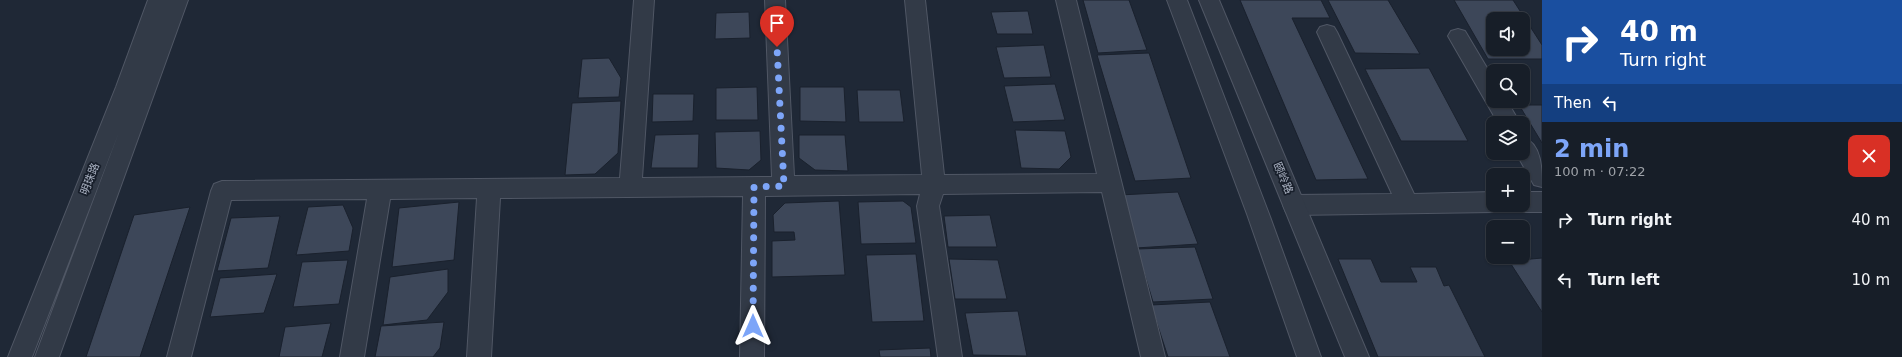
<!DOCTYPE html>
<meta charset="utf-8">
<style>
:root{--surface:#171e28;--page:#242b34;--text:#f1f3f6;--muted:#9ea2a8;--line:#363c45;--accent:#7da5f8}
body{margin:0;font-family:"DejaVu Sans","Noto Sans SC",sans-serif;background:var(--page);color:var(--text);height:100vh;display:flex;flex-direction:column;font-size:15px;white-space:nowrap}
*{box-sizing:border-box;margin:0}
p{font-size:13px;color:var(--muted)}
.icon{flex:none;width:22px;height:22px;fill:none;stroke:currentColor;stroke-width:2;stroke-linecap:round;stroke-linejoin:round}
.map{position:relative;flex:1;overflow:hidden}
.sheet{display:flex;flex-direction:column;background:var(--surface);width:360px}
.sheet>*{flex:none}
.hud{background:#1a4fa0;color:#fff;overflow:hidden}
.controls{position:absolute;left:1486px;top:12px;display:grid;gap:8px}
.controls a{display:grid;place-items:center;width:44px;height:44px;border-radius:8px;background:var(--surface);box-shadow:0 1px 3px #0004,0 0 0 1px var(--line);font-size:20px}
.pin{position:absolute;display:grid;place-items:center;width:34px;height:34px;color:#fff;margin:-41px -17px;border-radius:50% 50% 50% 0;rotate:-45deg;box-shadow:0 0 4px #0007}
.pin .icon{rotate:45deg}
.me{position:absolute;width:44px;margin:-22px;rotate:0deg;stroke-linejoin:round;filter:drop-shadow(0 0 3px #0008)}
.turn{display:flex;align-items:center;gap:14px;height:84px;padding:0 12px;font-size:18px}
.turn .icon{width:52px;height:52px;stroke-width:2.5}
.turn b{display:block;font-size:28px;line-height:34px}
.then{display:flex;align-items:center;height:38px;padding:0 12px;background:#0003;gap:8px;font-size:15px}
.round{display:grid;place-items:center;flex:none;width:42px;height:42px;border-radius:8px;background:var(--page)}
.head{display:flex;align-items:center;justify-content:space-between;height:68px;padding:0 12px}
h1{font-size:24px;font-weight:800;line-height:30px;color:var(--accent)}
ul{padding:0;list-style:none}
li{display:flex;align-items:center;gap:12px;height:60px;padding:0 12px}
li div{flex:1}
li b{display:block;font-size:15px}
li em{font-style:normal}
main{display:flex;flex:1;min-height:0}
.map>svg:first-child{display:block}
.building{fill:#3d4759;stroke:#1a212d;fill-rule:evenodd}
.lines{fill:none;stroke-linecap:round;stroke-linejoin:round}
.minor-casing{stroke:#505765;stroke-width:2}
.tertiary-casing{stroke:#505765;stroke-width:2}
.minor{fill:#323a47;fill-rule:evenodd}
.tertiary{fill:#323a47;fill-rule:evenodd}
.route{stroke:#7da5f8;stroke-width:7;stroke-dasharray:0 12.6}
.labels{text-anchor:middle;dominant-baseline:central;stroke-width:3.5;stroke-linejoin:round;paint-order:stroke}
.street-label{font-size:11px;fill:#acb4c4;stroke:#181f2b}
</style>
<main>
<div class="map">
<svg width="1542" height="357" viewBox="0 0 1542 357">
<rect width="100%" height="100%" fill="#1f2836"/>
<g class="building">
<polygon points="1083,0 1129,0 1147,50 1098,53"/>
<polygon points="1240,0 1321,0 1330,18 1292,18 1368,179 1316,180"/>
<polygon points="1328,0 1388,0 1420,54 1355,53"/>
<path d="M1454,0H1513L1542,45V59H1488ZM1493,19H1523V49H1493Z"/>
<polygon points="1028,11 1033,34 997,34 991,12"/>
<polygon points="749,12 750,38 715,39 716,13"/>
<polygon points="1044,45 1051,77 1004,78 996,47"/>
<polygon points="1149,53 1191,178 1135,181 1097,55"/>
<polygon points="609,58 621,78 619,97 578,98 582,59"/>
<polygon points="1429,68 1468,141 1401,141 1365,69"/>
<polygon points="1055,84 1065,120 1013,122 1004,86"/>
<polygon points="757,87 758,120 716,120 716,88"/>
<polygon points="800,87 844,87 846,122 800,121"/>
<polygon points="857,90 900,90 904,122 859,122"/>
<polygon points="653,94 694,94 693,121 652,122"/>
<polygon points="621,101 618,153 595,174 565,175 572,103"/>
<polygon points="1519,105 1542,105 1542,143"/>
<polygon points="1015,130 1065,131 1071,157 1059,169 1021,168"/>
<polygon points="760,131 761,160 749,170 716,168 715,132"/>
<polygon points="699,134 698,168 651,168 655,135"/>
<polygon points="799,135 845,135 848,171 815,170 799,158"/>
<polygon points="1178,192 1198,244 1136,248 1119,195"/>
<polygon points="839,201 845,275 772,277 772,241 795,240 794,232 774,232 773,215 785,203"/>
<polygon points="903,201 911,207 916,243 861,244 858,202"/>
<polygon points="459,202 454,260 392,267 399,208"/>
<polygon points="343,205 353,228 349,251 296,255 308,207"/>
<polygon points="190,207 140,357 86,357 134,215"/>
<polygon points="990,215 997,247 948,247 944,216"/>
<polygon points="280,216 268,268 217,271 231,218"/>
<polygon points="1195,247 1213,299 1153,302 1137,249"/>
<polygon points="916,254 924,321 872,322 866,255"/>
<polygon points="1542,258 1542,312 1509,261"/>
<polygon points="949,259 998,260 1007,299 955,299"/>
<polygon points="1338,259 1371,259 1381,282 1417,282 1410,267 1436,267 1444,286 1449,285 1485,357 1378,357"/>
<polygon points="348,260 339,304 293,307 302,262"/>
<polygon points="448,269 448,292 427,320 383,325 390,277"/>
<polygon points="277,274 264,313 210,317 220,278"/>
<polygon points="1210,302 1230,357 1168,357 1151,305"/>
<polygon points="1018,311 1027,356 973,355 965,313"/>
<polygon points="444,322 440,348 433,357 375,357 381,326"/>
<polygon points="331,323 322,357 279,357 285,327"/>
<polygon points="930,348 931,357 880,357 879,350"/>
</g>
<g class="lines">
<g class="minor-casing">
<g id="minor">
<polygon points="634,0 654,0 642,178 772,177 765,0 785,0 794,176 922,175 905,0 925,0 944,175 1097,174 1056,0 1076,0 1165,357 1141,357 1102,192 943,194 939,206 962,357 938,357 917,206 920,194 765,196 764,357 740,357 743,196 500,198 491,357 467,357 477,198 390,199 364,357 340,357 367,199 231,200 191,357 167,357 211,191 214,184 222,181 620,178"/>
<polygon points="1327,25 1334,27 1337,32 1414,194 1493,192 1493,205 1503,205 1501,209 1493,212 1294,215 1286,212 1283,205 1286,198 1294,195 1392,194 1317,32 1320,27"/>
<polygon points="1458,29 1465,31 1493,78 1493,101 1507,101 1520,123 1498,123 1448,36 1451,31"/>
<path d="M1523,137C1542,144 1542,169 1542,187L1534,185L1516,153H1523Z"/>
<polygon points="1523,192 1542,192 1542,212 1523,212 1515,209 1513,205 1523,205"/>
</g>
</g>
<g class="tertiary-casing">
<g id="tertiary">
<polygon points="148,0 168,0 146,60 168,0 188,0 59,357 35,357 119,132 32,357 8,357 116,87"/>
<polygon points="1167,0 1187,0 1269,214 1321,357 1297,357 1247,214"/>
<polygon points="1199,0 1219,0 1369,357 1345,357"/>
</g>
</g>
<use href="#minor" class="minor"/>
<use href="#tertiary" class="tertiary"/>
</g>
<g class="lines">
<polyline class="route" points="753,326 754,187 784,186 777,47"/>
</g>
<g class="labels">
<g class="street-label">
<text transform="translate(1283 178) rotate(67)">颐岭路</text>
<text transform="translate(90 179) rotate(-69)">明珠路</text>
</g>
</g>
</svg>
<div class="controls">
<a><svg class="icon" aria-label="sound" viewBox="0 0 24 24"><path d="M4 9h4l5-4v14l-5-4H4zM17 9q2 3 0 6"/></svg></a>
<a><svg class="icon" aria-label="search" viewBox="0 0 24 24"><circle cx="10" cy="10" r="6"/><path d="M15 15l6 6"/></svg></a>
<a><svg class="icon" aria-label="layers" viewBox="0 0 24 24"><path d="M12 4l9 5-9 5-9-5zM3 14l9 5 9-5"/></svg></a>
<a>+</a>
<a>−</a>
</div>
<div class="pin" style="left:777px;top:47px;background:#d93025"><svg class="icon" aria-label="arrive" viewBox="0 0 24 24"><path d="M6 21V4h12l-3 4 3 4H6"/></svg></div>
<svg class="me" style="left:753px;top:326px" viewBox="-20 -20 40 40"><path d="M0-17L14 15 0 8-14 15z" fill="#7da5f8" stroke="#fff" stroke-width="4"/></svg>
</div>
<section class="sheet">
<div class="hud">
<div class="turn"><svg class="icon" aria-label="right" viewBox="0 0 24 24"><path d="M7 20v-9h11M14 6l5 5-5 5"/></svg><div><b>40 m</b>Turn right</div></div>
<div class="then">Then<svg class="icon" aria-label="left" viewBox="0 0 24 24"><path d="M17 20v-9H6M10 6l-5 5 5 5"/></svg></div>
</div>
<div class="head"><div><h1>2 min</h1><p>100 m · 07:22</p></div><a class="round" style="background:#d93025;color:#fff"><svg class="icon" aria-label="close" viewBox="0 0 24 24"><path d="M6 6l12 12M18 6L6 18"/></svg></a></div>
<ul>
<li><svg class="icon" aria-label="right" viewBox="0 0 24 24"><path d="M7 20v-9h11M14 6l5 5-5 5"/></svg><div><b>Turn right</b></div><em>40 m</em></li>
<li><svg class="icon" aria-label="left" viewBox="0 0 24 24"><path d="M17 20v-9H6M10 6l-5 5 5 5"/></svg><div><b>Turn left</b></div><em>10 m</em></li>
</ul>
</section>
</main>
